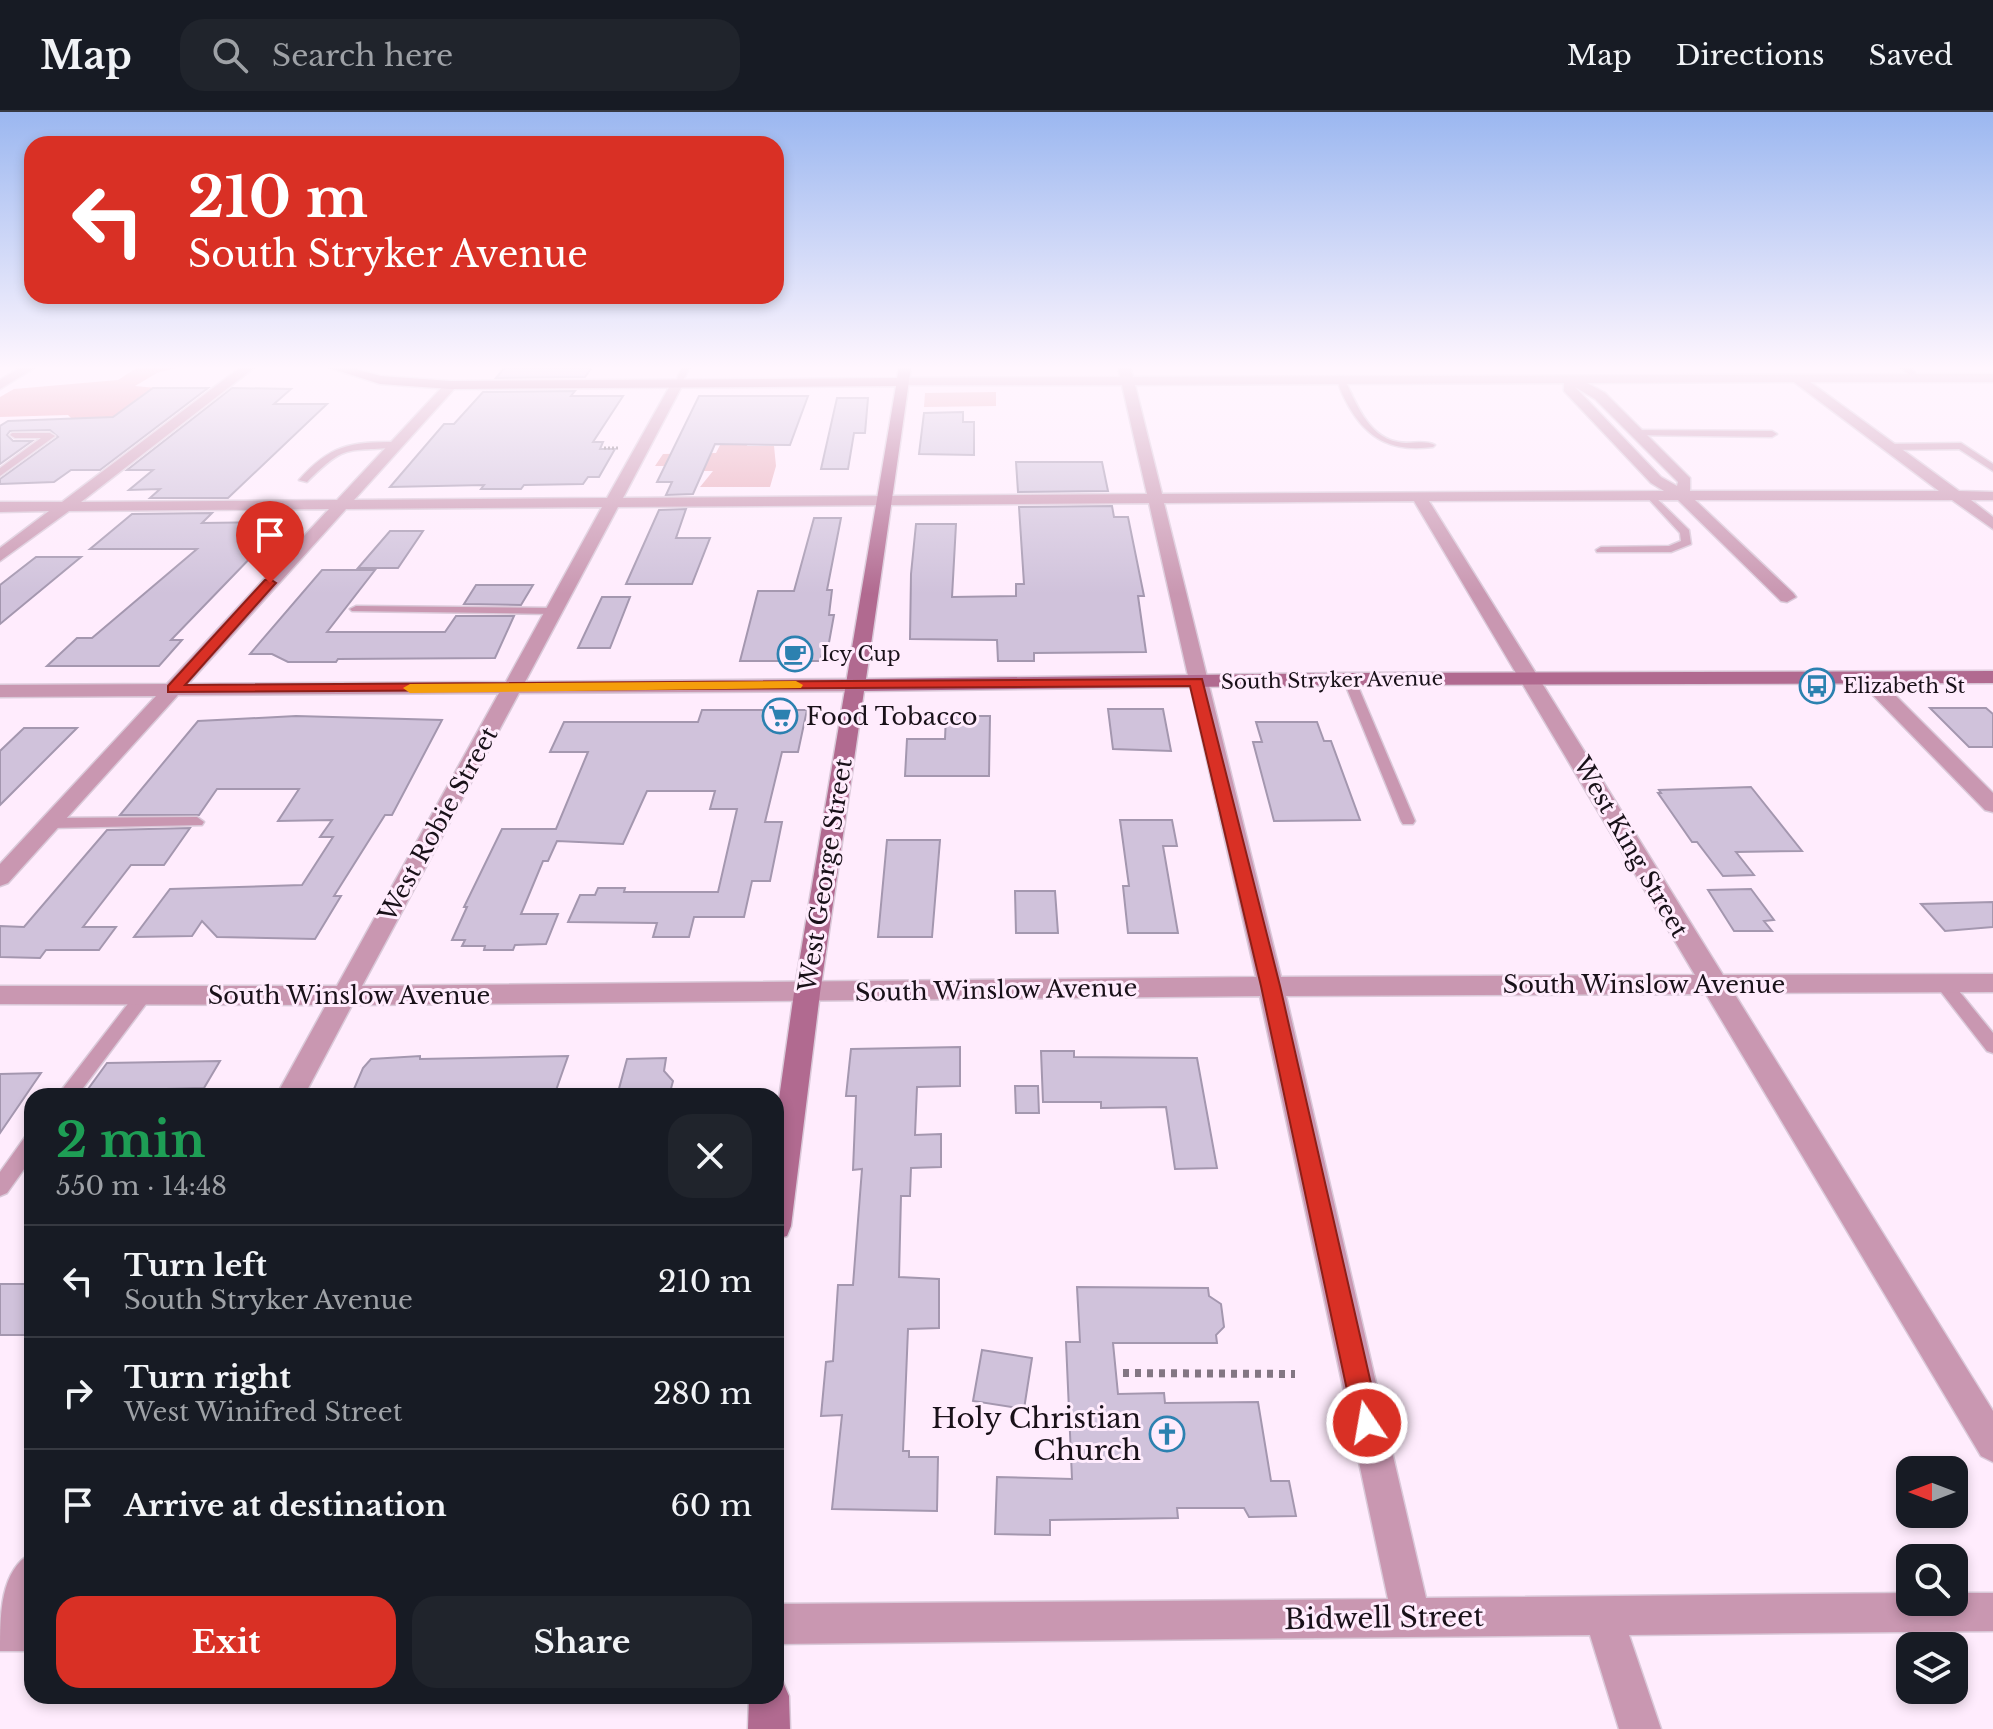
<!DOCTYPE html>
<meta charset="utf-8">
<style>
:root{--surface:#171b24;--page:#20242c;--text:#f1f3f6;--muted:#9ea1a6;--line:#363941;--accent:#d93025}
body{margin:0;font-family:"Libre Baskerville",serif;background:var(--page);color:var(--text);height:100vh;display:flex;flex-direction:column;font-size:30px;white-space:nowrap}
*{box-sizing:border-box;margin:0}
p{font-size:26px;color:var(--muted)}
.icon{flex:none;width:44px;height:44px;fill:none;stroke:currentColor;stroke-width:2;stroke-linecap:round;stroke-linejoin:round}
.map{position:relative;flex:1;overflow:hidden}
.drawer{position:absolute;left:24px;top:976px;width:760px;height:616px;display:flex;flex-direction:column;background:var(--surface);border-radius:24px;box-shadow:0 4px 12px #0003}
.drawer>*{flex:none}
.guide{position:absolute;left:24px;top:24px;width:760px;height:168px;border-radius:24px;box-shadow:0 4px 12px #0003;background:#d93025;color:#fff;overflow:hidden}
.needle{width:52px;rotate:270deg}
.fabs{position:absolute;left:1896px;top:1344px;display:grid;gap:16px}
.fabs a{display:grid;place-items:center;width:72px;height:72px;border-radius:16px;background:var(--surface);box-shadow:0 4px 12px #0003;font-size:40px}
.pin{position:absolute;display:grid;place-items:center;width:68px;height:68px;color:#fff;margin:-82px -34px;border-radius:50% 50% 50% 0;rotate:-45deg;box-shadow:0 0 8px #0007}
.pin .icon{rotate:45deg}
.me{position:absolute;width:88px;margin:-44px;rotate:348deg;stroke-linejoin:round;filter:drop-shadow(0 0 6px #0008)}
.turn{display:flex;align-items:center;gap:28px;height:168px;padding:0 32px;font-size:36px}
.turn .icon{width:104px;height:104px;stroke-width:2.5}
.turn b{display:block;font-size:56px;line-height:68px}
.round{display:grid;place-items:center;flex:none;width:84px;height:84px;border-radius:24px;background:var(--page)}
.headline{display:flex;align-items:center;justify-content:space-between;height:136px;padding:0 32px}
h1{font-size:48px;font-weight:700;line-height:60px;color:#1e9e55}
.button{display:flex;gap:16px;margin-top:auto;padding:16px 32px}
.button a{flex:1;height:92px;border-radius:24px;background:var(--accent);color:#fff;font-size:32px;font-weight:700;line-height:92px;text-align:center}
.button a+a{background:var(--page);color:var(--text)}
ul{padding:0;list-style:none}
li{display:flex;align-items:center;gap:24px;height:112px;padding:0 32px;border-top:2px solid var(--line)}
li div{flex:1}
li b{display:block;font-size:30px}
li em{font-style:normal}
header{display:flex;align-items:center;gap:48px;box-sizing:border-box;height:112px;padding:0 40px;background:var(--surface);border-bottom:2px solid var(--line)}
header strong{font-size:38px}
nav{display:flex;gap:44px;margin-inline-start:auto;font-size:28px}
.search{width:560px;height:72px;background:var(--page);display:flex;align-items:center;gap:20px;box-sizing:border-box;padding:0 28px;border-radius:24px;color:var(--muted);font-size:30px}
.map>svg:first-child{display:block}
.green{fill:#e9aeba}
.forest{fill:#eb9faf}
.building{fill:#d0c2db;stroke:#a497af;stroke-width:2}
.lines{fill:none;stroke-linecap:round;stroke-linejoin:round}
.lane-casing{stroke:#dac9d9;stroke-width:3}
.street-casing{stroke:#dac9d9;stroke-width:3}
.secondary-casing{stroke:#dac9d9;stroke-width:3}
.path-far1{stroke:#837683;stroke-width:3;stroke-dasharray:2 2;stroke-linecap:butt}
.path{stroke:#837683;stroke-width:8;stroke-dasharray:6 6;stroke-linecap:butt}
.lane{fill:#c997b1;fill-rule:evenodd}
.street{fill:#c997b1;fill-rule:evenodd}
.secondary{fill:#b16a90;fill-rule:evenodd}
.route{fill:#d93025;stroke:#8d1f18;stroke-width:2}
.slow{fill:#f59e0b}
.labels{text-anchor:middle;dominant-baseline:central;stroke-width:6;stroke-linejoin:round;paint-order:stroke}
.far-poi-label{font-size:20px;fill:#191119;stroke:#ffecfd;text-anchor:start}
.far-street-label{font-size:20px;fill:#191119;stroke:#ffecfd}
.poi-label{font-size:24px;fill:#191119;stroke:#ffecfd;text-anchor:start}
.street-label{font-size:24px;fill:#191119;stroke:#ffecfd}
.near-poi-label{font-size:28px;fill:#191119;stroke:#ffecfd;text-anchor:end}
.near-street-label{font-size:28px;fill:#191119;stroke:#ffecfd}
</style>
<header>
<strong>Map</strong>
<div class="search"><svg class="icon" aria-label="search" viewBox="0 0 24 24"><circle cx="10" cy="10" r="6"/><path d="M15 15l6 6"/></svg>Search here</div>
<nav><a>Map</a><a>Directions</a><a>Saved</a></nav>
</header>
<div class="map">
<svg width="1993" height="1617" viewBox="0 0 1993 1617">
<rect width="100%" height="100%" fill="#ffecfd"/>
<g class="green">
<polygon points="996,280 996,294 924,295 925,281"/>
<polygon points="748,330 747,334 774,334 776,354 770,375 700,375 713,359 701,359 696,354 655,354 663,342 716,341 721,331"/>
</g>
<polygon class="forest" points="138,255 179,255 157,261 135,274 157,276 91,326 68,303 0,305 0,285 14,277 118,268"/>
<g class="building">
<polygon points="505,255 592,255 585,265 496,266"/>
<polygon points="153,276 208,276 100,358 71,358 54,370 0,372 0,367 58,325 50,318 10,319 7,323 13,329 32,329 0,352 0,314 8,309 113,305"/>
<polygon points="232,276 291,277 274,292 327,292 228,386 150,386 160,377 129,378 153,358 127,358"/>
<polygon points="575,279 571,284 623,284 593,330 603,330 600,337 615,337 599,365 588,365 583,372 524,373 521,377 481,377 484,373 390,375 444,312 454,312 483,280"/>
<polygon points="699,284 808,284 790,333 715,332 693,382 666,383 672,370 657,370"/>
<polygon points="837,286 868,286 865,321 854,321 848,357 821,357"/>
<polygon points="963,300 963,310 974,310 974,343 919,342 924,301"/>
<polygon points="1016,350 1102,350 1108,379 1018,380"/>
<polygon points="1112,394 1114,405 1128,405 1144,484 1138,484 1146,540 1034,541 1034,549 998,549 997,528 910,527 911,462 916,412 956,412 952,485 1016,484 1016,472 1024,472 1019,395"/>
<polygon points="686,397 676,426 710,426 692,472 626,472 659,398"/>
<polygon points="212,401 202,411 285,410 171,528 182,528 159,554 47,554 77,526 92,526 197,437 90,437 132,402"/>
<polygon points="814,406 841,406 827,478 832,478 829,503 834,503 828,536 824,535 820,549 740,549 758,479 794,479"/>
<polygon points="390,419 423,419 398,456 358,456"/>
<polygon points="36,445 81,445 0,512 0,473"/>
<polygon points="322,458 375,458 327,520 445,520 456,504 514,504 495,546 338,547 336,550 288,550 272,542 250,542"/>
<polygon points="476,473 533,473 521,493 464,492"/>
<polygon points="602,485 630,485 610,536 578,536"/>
<polygon points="1930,596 1986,596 1993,602 1993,635 1969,635"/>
<polygon points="1108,597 1163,597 1171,639 1113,637"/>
<polygon points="702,598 807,598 798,640 782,640 765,710 782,710 770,769 752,769 744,805 694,805 689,825 653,825 657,811 568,810 580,783 595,783 598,776 625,776 624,780 718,780 737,697 710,697 715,679 647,679 623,732 557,729 548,749 543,749 521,802 558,802 546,832 515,833 513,838 484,838 485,834 462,834 465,828 452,828 467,795 464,795 502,717 556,717 588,640 550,640 564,610 698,610"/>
<polygon points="296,604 442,608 392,703 385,703 334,784 341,784 315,827 217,825 202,809 192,824 134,825 170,777 302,773 333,725 320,725 332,708 278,709 299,677 217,677 199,703 120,703 198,609"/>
<polygon points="946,604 990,604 989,664 905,664 907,627 945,627"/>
<polygon points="1256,610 1317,610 1324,629 1331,629 1360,708 1274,709 1253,630 1262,630"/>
<polygon points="24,616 77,616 0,693 0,639"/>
<polygon points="1751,675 1802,739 1736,740 1754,763 1723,764 1697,730 1692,730 1658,681 1661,681 1659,678"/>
<polygon points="1120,708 1172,708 1177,734 1163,734 1178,821 1128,821 1123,774 1129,774"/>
<polygon points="190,716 164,753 131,753 83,815 116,815 99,838 46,838 40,846 0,845 0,814 24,815 107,718"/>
<polygon points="887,728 940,728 932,825 878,825"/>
<polygon points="1751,777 1774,808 1764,809 1772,819 1734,819 1708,778"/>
<polygon points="1015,779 1055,779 1058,821 1016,821"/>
<polygon points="1993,790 1993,815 1945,819 1921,792"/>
<polygon points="960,935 960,974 917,975 915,1023 941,1022 941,1055 911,1056 910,1084 901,1084 899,1165 939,1167 939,1216 908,1217 903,1339 909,1339 909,1345 938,1345 937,1399 832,1397 842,1303 821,1304 826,1250 833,1249 838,1173 853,1173 862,1057 853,1058 856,984 846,984 851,937"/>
<polygon points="1041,939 1074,939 1074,945 1197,946 1217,1056 1175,1057 1166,995 1101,996 1101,990 1043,990"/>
<polygon points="420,944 420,947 568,944 554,984 351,984 363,956 371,947"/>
<polygon points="666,946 664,959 673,969 669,984 617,984 627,947"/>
<polygon points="220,949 204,976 128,978 124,984 83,984 107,951"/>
<polygon points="41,961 0,1021 0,962"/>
<polygon points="1015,974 1038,974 1039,1001 1016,1001"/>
<rect x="0" y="1172" width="32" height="51"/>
<polygon points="1077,1175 1208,1176 1209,1184 1221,1192 1224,1215 1216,1223 1217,1231 1113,1231 1118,1282 1164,1281 1165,1291 1258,1290 1271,1369 1289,1369 1296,1404 1249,1405 1244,1396 1177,1396 1178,1406 1050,1408 1050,1423 995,1422 997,1365 1072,1367 1066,1230 1080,1230"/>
<polygon points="982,1238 1032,1246 1024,1297 973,1289"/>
</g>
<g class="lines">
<g class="lane-casing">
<g id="lane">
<polygon points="682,255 690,255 680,274 674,274"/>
<polygon points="1901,255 1910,255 1920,266 1913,268"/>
<path d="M1337,264H1343C1355,288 1367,325 1398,330C1410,333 1424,327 1435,333L1433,335C1394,340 1368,329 1348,293C1343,284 1338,274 1337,264Z"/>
<polygon points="1637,318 1772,319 1777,322 1772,325 1634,323 1634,319"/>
<polygon points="12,321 50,321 55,324 0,364 0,356 41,326 15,326 10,323"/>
<path d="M395,330L400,333L398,335C347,341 348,329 307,370L299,368C330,333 350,330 395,330Z"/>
<polygon points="1961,331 1993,352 1993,359 1959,337 1888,338 1883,335 1888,332"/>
<polygon points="1650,380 1689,418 1691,432 1671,440 1597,440 1596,438 1601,435 1669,434 1681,429 1680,421 1645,383"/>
<polygon points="356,494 553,496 559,499 553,502 352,499 350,497"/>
<polygon points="1349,563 1355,567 1415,709 1413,712 1403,712 1401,709 1343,567"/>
<polygon points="197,705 204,710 202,713 50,716 43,711 50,706"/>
<polygon points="1944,866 1950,868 1993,921 1993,941 1987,939 1938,876 1936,872 1938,868"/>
<polygon points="143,878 149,880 152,884 77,984 57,984 137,880"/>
<polygon points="32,1023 32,1046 7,1081 0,1084 0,1060 25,1025"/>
</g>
</g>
<g class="street-casing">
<g id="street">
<polygon points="21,255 36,255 0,277 0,268"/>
<path d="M241,255H255L81,390L337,388L447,270H455V276L354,388L607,386L671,272L677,268L683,272L623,386L1147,382L1122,273H898V267L902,266L1120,265L1118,255H1130L1133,265L1993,262V270H1810L1959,379L1993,380V388H1971L1993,405V417L1952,388H1695L1793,481L1796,485L1787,490L1781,489L1678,388L1429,389L1723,863L1993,862V880L1734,881L1993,1299V1350L1981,1344L1706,882L1286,884L1426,1486L1910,1481V1490H1954V1481H1993V1519L1629,1523L1661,1617H1619L1590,1523L776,1532V1492L1388,1487L1260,884L352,893L304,984H276L326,893L0,892V874H337L499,581L178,583L8,771L0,774V752L156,584L0,585V573L167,572L329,397L69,399L0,449V436L49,399L0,400V390H62ZM1794,270L1939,379H1690V366L1605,281L1587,271ZM1564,271V279L1651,371L1664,379L1162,382L1135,273ZM1575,275L1595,287L1678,370L1677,374L1661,365ZM1414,389L1695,863L1281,865L1164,391ZM1149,391L1256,865L362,874L519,581L855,579L864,573L855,567L525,570L618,395ZM602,395L506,570L188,572L346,397Z"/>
<polygon points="1867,560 1874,562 1993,681 1993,700 1985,698 1860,570 1858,566 1860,562"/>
<path d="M32,1441V1539H0C0,1504 0,1457 32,1441Z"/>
</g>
</g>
<g class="secondary-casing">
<g id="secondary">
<polygon points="327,255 348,255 381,264 451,269 897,266 899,255 911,255 866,567 1349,561 1993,559 1993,571 1349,573 864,579 820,881 791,1114 787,1124 776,1127 776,1008 794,881 896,274 451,277 380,272"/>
<polygon points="776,1567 783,1570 789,1584 790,1617 748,1617 749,1584 776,1584"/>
</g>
</g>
<polyline class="path-far1" points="604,336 619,336"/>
<polyline class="path" points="1123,1261 1295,1262"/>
<use href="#lane" class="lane"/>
<use href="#street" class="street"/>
<use href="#secondary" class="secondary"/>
</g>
<linearGradient id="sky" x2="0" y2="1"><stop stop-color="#9bb7f0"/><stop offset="0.53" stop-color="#fff6fe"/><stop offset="1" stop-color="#fff6fe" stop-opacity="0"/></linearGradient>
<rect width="1993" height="482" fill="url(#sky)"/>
<polygon class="route" points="270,467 276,471 274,473 185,573 1202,567 1280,874 1380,1311 1377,1320 1367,1324 1358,1320 1354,1311 1261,874 1190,574 168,580 168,574 265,468"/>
<polygon class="slow" points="796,569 803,573 801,576 410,581 403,576 410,572"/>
<defs>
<g id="cafe-ring" transform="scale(1.8)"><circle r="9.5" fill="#ffecfd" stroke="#2c81b0" stroke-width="1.5"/><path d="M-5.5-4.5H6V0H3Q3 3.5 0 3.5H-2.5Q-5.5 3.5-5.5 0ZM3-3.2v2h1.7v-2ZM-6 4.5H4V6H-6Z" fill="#2c81b0"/></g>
<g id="bus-ring" transform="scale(1.8)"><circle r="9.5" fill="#ffecfd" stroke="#2c81b0" stroke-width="1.5"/><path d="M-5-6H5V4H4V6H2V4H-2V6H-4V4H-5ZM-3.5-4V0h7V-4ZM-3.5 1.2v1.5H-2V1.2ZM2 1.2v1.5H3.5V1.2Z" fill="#2c81b0"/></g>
<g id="supermarket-ring" transform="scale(1.8)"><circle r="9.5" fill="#ffecfd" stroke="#2c81b0" stroke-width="1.5"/><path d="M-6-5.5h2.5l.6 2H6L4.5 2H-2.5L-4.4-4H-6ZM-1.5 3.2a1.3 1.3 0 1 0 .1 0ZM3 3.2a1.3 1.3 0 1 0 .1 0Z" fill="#2c81b0"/></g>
<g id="church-ring" transform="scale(1.8)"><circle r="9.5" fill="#ffecfd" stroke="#2c81b0" stroke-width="1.5"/><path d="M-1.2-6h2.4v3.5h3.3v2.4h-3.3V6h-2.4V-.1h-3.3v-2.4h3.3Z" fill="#2c81b0"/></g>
</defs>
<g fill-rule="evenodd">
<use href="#cafe-ring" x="795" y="542"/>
<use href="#bus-ring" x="1817" y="574"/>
<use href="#supermarket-ring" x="780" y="604"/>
<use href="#church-ring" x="1167" y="1322"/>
</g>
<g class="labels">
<g class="far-poi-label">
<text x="821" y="542">Icy Cup</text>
<text x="1843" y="574">Elizabeth St</text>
</g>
<g class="far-street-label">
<text transform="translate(1332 568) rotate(-1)">South Stryker Avenue</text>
</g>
<g class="poi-label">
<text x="806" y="604">Food Tobacco</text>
</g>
<g class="street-label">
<text transform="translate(438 712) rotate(-61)">West Robie Street</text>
<text transform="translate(1631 735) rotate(60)">West King Street</text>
<text transform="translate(825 763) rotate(-81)">West George Street</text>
<text x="1644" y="872">South Winslow Avenue</text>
<text transform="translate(996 878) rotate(-1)">South Winslow Avenue</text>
<text x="349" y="883">South Winslow Avenue</text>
</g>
<g class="near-poi-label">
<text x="1141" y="1306">Holy Christian<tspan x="1141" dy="32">Church</tspan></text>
</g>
<g class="near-street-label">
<text transform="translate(1384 1506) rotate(-1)">Bidwell Street</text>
</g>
</g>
</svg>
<div class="fabs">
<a><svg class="needle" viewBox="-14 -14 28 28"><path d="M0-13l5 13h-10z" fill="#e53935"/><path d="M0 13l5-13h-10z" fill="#9ea1a6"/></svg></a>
<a><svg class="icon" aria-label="search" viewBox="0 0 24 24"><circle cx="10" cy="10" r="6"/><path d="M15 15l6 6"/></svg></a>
<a><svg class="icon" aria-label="layers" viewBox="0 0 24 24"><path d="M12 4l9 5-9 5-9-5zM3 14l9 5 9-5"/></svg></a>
</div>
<div class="pin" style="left:270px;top:471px;background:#d93025"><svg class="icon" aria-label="arrive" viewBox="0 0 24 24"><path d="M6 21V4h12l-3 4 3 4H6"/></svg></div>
<svg class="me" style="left:1367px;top:1311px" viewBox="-20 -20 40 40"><circle r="17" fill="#d93025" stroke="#fff" stroke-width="3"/><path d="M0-11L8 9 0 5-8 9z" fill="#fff"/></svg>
<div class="guide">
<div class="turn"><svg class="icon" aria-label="left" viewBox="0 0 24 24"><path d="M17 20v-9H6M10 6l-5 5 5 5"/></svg><div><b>210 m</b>South Stryker Avenue</div></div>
</div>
<section class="drawer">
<div class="headline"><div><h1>2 min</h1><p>550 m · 14:48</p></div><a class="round"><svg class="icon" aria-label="close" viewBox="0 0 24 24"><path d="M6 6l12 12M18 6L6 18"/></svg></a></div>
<ul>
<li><svg class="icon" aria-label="left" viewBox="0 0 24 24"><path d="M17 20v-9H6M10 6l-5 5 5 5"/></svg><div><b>Turn left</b><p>South Stryker Avenue</p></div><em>210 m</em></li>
<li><svg class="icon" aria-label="right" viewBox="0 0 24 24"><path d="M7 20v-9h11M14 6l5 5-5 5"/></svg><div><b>Turn right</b><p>West Winifred Street</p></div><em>280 m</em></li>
<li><svg class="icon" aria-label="arrive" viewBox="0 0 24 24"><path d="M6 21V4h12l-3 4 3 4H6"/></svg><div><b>Arrive at destination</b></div><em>60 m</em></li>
</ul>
<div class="button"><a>Exit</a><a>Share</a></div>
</section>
</div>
